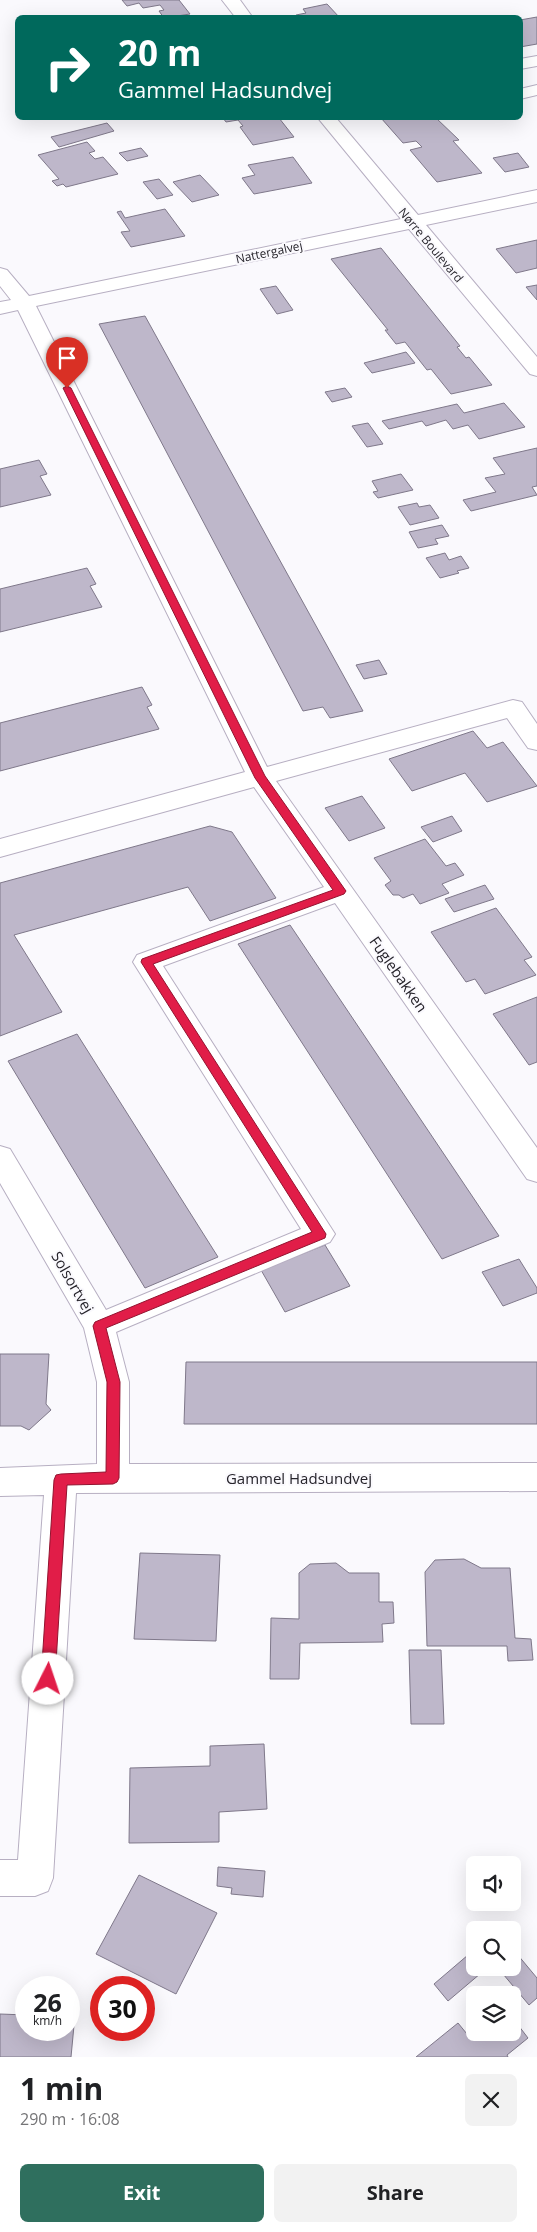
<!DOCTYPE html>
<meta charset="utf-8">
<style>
:root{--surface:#fff;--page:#f2f2f2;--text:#202124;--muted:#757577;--accent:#2f6f5e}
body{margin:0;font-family:"Open Sans",sans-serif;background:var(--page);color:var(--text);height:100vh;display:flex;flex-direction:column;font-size:19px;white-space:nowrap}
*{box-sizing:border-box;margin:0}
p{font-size:16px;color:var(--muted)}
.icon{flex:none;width:28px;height:28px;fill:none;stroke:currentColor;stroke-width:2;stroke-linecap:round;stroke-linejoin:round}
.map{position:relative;height:2057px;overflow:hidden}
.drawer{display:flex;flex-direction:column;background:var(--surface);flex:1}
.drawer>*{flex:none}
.hud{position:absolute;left:15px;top:15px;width:508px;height:105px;border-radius:8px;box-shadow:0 5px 20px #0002;background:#00695c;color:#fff;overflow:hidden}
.controls{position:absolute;left:466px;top:1856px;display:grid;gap:10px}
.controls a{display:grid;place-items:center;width:55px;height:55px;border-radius:8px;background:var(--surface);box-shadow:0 5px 20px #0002;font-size:25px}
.speed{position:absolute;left:15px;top:1976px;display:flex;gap:10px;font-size:25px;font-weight:700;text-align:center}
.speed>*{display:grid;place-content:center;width:65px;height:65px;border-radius:50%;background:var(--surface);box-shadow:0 5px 20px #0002;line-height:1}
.speed small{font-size:12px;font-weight:400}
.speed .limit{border:8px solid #d22;background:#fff;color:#111}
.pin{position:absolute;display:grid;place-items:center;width:42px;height:42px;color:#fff;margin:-51px -21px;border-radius:50% 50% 50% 0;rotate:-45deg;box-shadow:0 0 5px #0007}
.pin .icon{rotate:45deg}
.me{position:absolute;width:55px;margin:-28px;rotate:4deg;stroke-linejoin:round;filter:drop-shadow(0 0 4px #0008)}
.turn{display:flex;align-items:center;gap:18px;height:105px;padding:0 20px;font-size:22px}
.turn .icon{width:65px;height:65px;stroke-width:2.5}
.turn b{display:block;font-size:35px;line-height:42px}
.round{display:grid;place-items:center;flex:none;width:52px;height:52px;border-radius:8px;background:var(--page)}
.head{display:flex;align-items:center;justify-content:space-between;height:85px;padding:0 20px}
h1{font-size:30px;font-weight:700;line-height:38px}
.action{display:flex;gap:10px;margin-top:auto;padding:10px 20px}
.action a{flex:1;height:58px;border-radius:8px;background:var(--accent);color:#fff;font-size:20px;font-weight:700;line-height:58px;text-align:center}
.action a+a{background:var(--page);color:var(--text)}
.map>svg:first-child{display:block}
.building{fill:#beb7ca;stroke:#7f788a}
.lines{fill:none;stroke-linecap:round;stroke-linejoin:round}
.minor-casing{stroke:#b7afc2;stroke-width:2}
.minor{fill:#fff;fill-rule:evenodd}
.route{fill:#e11d48;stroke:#92132f}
.labels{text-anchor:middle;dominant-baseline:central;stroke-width:4;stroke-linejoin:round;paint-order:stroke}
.far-street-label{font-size:12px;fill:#26242b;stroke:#faf9fd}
.street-label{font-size:15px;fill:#26242b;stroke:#faf9fd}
</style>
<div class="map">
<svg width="537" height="2057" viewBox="0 0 537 2057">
<rect width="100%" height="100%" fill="#faf9fd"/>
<g class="building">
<polygon points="122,0 179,0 190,14 164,18 159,11 164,10 160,5 143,8 139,3 127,6"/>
<polygon points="327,4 340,18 298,18 296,15 306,13 303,9"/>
<polygon points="537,17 537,44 520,47 520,20"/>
<polygon points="223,118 279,118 294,137 253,145 240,127 243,126 238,120 226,122"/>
<polygon points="381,118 436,118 459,140 453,141 482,173 437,182 410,150 422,147 416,141 403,143"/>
<polygon points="107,123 114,131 59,147 51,137"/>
<polygon points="87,142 95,151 89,153 95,159 103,157 118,174 66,187 63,184 57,186 52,181 59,179 38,155"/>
<polygon points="141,148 148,156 127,161 119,153"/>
<polygon points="518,153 529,167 505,172 493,158"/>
<polygon points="293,157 312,183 254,194 242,178 255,175 248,165"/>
<polygon points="200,175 219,195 192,202 173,182"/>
<polygon points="159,179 173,195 157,199 143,182"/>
<polygon points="165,209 185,236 131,247 121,232 130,231 117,212 121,211 125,218"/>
<polygon points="537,240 537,268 516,273 496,249"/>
<polygon points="381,248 460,346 457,347 466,358 469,357 492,385 451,394 431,369 427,370 405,342 396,344 385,330 388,330 331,259"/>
<polygon points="537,285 537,300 526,287"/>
<polygon points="276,286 293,310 277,314 260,289"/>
<polygon points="145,316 363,711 330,718 323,707 303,711 99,324"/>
<polygon points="406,352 415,363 372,373 364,363"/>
<polygon points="345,388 352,397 332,402 325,392"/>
<polygon points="504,403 525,427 479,439 468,425 453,429 446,420 426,426 422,421 389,429 382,421 457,404 464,413"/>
<polygon points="368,423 383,444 367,447 352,426"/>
<polygon points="537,448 537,486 532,487 537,495 471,511 463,500 496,492 485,478 505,474 493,458"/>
<polygon points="39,460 47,474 40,476 51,495 0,507 0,469"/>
<polygon points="401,474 413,490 378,498 373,492 378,491 372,481"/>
<polygon points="417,503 419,507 430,505 439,518 410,525 398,507"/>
<polygon points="442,525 449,536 435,539 438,544 418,548 409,532"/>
<polygon points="445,553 449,560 461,556 469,568 457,571 459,573 440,578 426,558"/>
<polygon points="87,568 96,584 90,586 102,607 0,632 0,589"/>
<polygon points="379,660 387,674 364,679 356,665"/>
<polygon points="142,687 152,705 147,707 159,729 0,771 0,723"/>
<polygon points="473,731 487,748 503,742 537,786 487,802 465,773 412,791 389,759"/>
<polygon points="362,796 385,828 349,841 325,808"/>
<polygon points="452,816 462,831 433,842 421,827"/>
<polygon points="210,826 232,832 276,898 210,921 188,887 14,935 62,1012 0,1036 0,883"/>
<polygon points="425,839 446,866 455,863 464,875 442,884 449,893 420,904 413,894 403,898 399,895 393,895 385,885 391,881 374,858"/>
<polygon points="485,885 494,899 454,912 445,899"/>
<polygon points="496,908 532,957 524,960 536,975 485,994 475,979 466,982 431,932"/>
<polygon points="290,925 499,1236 442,1259 238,944"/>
<polygon points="537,997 537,1062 529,1065 493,1014"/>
<polygon points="77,1034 218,1257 145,1288 8,1061"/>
<polygon points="325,1245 350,1286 285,1312 261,1270"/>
<polygon points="519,1259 537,1288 537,1293 503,1306 482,1272"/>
<polygon points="0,1354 49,1354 46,1404 51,1410 29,1430 21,1426 0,1426"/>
<polygon points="186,1362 537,1362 537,1424 184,1424"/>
<polygon points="140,1553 220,1555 216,1641 134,1639"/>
<polygon points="464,1559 481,1568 510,1568 515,1638 531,1639 533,1660 508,1661 507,1646 427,1646 425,1572 435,1560"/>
<polygon points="336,1563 349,1573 379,1573 379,1602 393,1602 394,1623 382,1624 383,1642 300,1643 299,1679 270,1679 271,1618 299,1619 299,1573 310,1564"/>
<polygon points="409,1650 441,1650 444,1724 411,1724"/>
<polygon points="264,1744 267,1809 219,1812 219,1842 129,1843 130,1768 210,1766 210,1746"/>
<polygon points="218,1867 265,1871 263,1897 231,1894 232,1888 217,1886"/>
<polygon points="139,1875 217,1913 176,1994 96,1954"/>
<polygon points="512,1948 537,1978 537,1998 529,2005 498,1968 512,1968"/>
<polygon points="475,1949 475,1968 487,1968 448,2001 434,1984"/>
<polygon points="69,2012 75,2015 71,2057 0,2057 0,2014 26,2015 26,2030 69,2030"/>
<polygon points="512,2017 528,2038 507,2055 508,2057 416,2057 458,2023 467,2034 475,2027 475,2032 512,2032"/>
</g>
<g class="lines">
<g class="minor-casing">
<g id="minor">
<polygon points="222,0 240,0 253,18 236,18"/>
<polygon points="537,56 537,66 520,69 520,59"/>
<polygon points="537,85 537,95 520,99 520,89"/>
<polygon points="318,118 336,118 418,215 537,190 537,202 426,225 537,357 537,376 530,374 409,229 36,306 267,767 513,700 522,702 537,724 537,750 528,748 507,718 276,781 537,1148 537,1182 527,1179 335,903 163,966 335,1234 330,1242 116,1332 129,1382 129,1464 537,1463 537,1491 76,1493 53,1878 48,1891 35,1896 0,1896 0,1860 18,1860 44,1495 0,1496 0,1468 97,1464 97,1382 84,1328 0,1183 0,1146 10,1149 106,1310 301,1229 133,962 137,955 324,887 254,787 0,857 0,839 245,772 18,310 0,314 0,302 11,300 0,286 0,268 7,270 29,296 401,219"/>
</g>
</g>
<use href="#minor" class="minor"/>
</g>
<polygon class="route" points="67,386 71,388 265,776 346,891 344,894 153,964 326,1234 325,1238 106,1328 120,1382 119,1478 117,1482 113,1484 67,1485 55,1679 53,1683 48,1685 43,1683 41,1679 54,1480 56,1475 61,1474 106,1472 107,1382 93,1326 95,1322 312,1232 141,962 142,959 333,890 255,778 63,388"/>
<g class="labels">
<g class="far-street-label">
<text transform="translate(431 245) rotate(50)">Nørre Boulevard</text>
<text transform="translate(269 252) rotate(-12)">Nattergalvej</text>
</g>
<g class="street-label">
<text transform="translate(399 974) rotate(55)">Fuglebakken</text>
<text transform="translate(73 1282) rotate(60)">Solsortvej</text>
<text x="299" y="1478">Gammel Hadsundvej</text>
</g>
</g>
</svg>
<div class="controls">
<a><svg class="icon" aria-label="sound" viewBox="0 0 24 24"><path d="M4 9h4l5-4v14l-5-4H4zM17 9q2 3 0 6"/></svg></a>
<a><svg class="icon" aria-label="search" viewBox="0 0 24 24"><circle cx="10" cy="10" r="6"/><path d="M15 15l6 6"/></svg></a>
<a><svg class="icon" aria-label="layers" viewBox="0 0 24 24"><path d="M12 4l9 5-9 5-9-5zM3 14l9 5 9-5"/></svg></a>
</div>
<div class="speed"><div>26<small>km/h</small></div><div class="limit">30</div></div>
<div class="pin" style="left:67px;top:388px;background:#d93025"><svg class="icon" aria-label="arrive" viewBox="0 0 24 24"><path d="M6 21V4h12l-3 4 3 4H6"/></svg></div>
<svg class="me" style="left:48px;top:1679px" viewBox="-20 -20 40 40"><circle r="19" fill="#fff"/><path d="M0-13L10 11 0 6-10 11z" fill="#e11d48"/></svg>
<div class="hud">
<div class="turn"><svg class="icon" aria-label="right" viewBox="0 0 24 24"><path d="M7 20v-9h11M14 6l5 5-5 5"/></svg><div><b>20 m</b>Gammel Hadsundvej</div></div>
</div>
</div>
<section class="drawer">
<div class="head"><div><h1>1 min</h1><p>290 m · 16:08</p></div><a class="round"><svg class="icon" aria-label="close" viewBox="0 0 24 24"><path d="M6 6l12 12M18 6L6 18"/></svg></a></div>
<div class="action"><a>Exit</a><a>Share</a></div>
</section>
